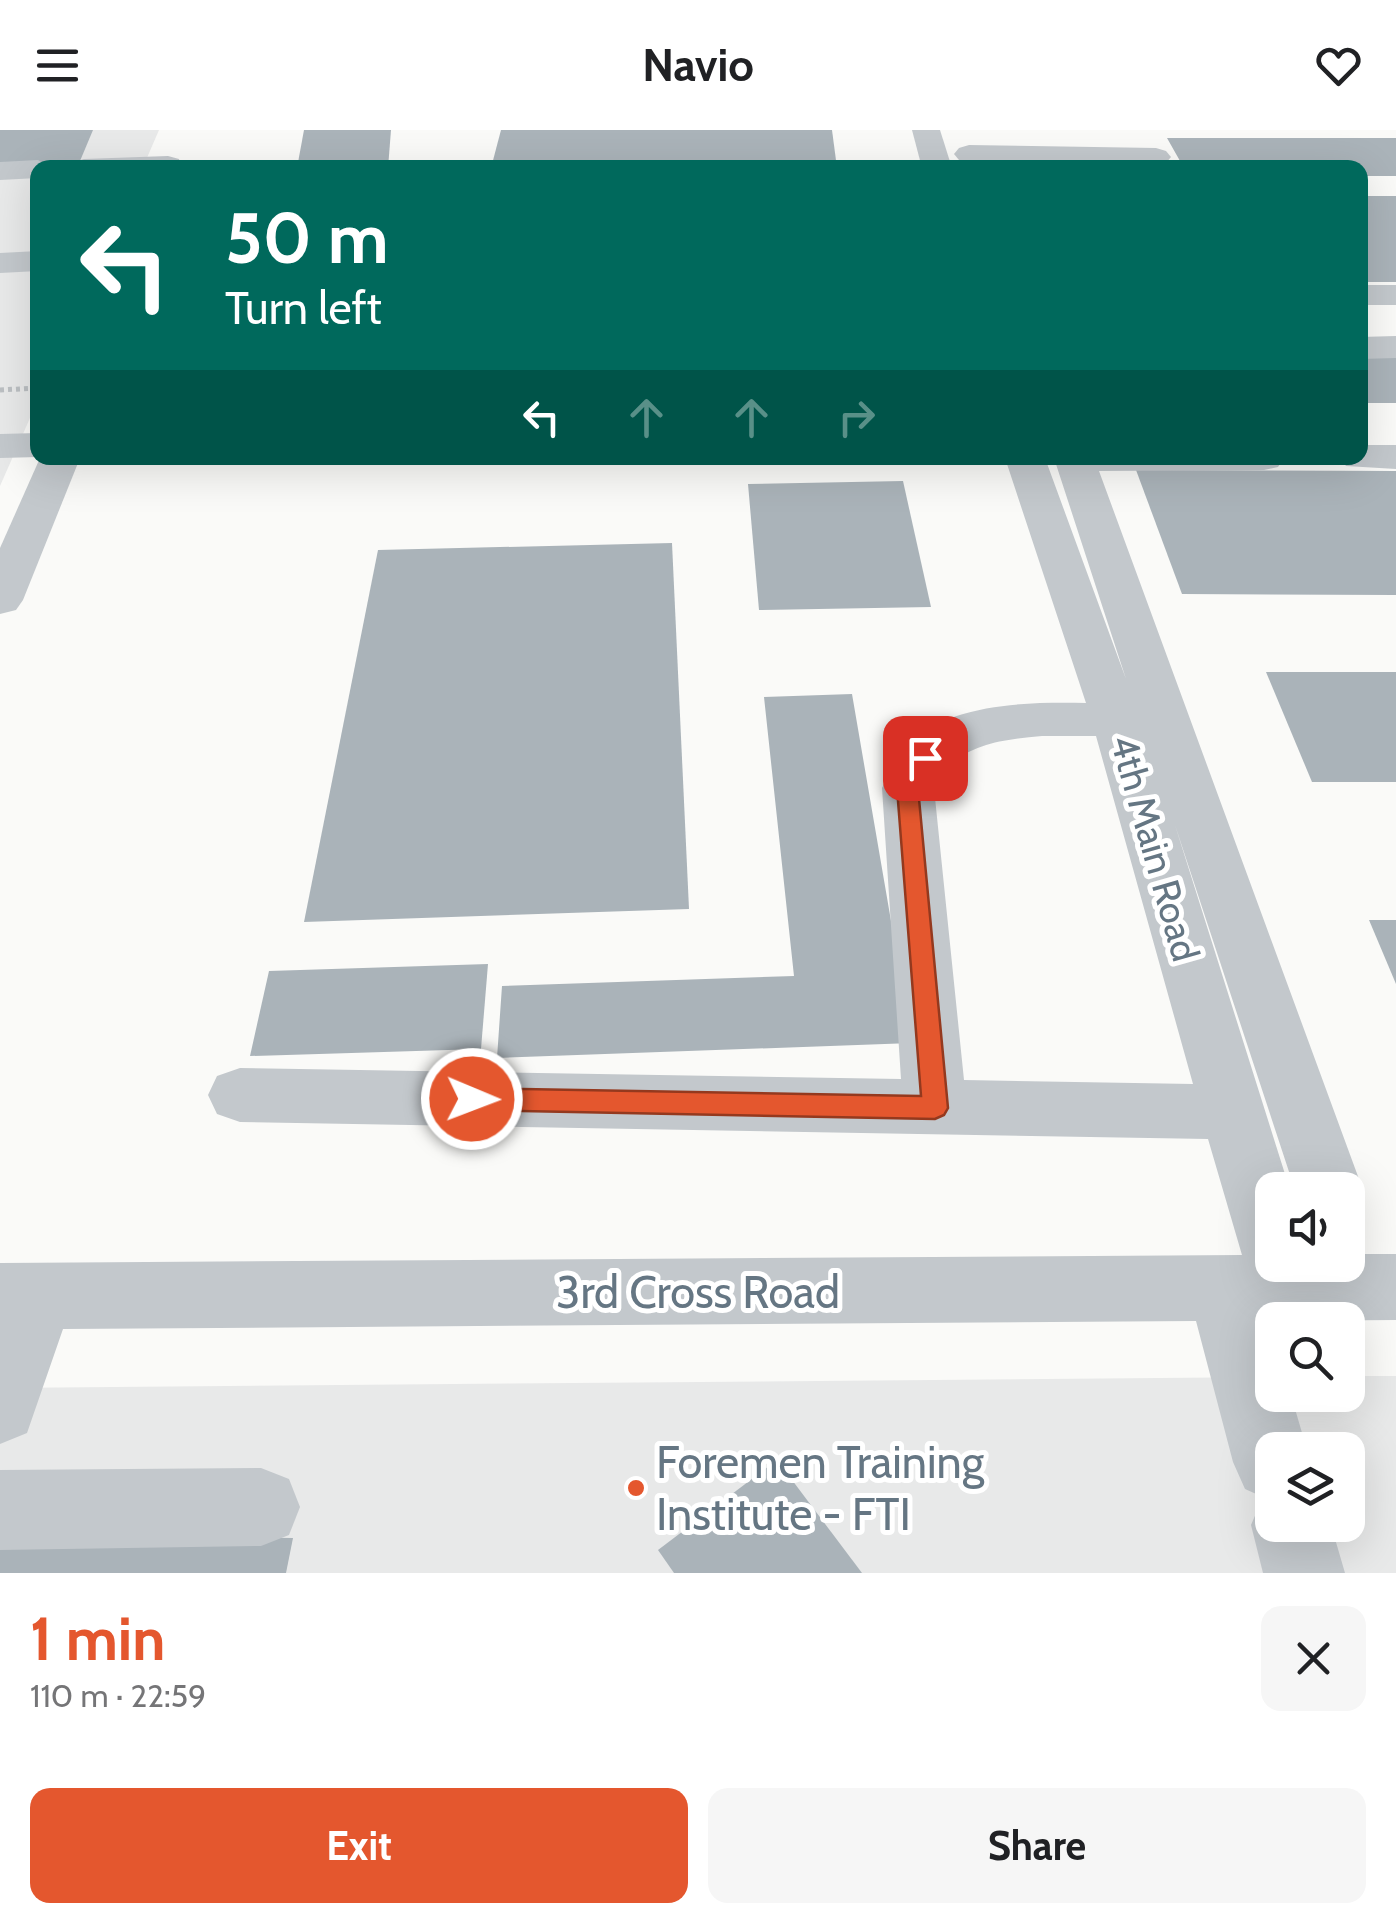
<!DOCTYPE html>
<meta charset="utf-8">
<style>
:root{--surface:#fff;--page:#f6f6f6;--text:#202124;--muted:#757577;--accent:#e4572e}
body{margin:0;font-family:Cabin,sans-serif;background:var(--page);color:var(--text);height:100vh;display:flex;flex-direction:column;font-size:38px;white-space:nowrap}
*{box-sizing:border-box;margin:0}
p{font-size:32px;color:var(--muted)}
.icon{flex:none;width:55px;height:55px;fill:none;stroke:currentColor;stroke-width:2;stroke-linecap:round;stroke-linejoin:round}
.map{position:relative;height:1443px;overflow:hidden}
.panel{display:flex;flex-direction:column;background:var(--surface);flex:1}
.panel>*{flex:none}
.guide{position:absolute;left:30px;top:30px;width:1338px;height:305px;border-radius:20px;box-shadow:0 10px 40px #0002;background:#00695c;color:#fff;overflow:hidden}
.tools{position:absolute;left:1255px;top:1042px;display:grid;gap:20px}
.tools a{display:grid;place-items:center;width:110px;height:110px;border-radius:20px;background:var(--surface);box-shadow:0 10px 40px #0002;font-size:50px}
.pin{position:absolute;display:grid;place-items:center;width:85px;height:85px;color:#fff;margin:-42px;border-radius:20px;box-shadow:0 5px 15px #0006}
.me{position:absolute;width:110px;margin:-55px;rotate:91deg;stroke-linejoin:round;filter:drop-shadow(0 0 8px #0008)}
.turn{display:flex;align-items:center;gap:35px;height:210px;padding:0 30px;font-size:45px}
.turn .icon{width:130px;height:130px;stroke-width:2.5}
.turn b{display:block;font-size:70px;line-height:85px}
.lanes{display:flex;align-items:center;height:95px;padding:0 30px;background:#0003;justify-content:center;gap:50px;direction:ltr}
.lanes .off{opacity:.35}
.round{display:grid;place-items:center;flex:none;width:105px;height:105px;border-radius:20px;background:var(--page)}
.headline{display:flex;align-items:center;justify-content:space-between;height:170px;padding:0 30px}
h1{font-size:60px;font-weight:700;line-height:75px;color:var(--accent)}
.button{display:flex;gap:20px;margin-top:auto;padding:20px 30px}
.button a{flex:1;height:115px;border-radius:20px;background:var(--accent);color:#fff;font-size:40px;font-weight:700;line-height:115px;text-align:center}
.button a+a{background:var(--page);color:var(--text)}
header{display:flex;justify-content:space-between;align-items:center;height:130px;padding:0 30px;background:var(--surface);font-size:45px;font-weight:700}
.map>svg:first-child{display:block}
.built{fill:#e8e9e9;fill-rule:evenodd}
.building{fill:#aab3b9}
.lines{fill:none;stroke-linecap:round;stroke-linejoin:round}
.path{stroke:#bbbfc2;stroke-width:5;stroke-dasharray:4 4;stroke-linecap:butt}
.minor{fill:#c3c8cc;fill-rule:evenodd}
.route{fill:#e4572e;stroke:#94391e;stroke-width:2.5}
.poi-dot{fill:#e4572e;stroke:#fff;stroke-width:4}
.labels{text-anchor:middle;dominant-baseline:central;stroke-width:10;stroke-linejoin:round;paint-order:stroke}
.street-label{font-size:38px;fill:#657683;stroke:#fff}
.near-street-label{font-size:45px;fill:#657683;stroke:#fff}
.near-poi-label{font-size:45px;fill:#657683;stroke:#fff;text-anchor:start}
</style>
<header><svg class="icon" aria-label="menu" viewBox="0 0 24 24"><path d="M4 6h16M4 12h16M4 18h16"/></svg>Navio<svg class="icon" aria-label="heart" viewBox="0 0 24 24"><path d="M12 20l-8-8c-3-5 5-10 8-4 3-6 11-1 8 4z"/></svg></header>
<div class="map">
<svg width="1396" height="1443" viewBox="0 0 1396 1443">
<rect width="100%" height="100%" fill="#fafaf8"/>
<g class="built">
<polygon points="0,0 159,0 143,37 38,38 37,272 0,356"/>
<path d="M1348,1246H1396V1443H0V1258L1272,1247V1265H1348ZM1272,1320H1348V1395H1272Z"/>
</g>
<g class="building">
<polygon points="0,0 93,0 80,31 0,35"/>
<polygon points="304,0 391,0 388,38 297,38"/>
<polygon points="501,0 832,0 837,38 491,38"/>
<polygon points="1167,8 1396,8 1396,46 1360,46 1360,38 1184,38"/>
<rect x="1360" y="66" width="36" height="86"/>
<rect x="1360" y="223" width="36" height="50"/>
<polygon points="1136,340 1396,341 1396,465 1182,464"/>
<polygon points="903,351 931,477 759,480 748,354"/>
<polygon points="672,413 689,779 304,792 378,420"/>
<polygon points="1266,542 1396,542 1396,652 1312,652"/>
<polygon points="852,564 912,913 497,928 502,856 794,846 764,567"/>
<polygon points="1369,790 1396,790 1396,854"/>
<polygon points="488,834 481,919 250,926 269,841"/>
<polygon points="777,1330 862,1443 674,1443 658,1420"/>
<polygon points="0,1404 293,1408 286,1443 0,1443"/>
</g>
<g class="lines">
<polyline class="path" points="0,260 38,258"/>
<g class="minor">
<polygon points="912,0 940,0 952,38 922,38"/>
<polygon points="969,15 1156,18 1166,21 1171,27 1166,33 1156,36 959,30 954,24 959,18"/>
<polygon points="168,26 179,29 181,38 69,38 73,32 84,29"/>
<polygon points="38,30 52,38 38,38 38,48 0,50 0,32"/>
<polygon points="38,121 38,141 0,143 0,123"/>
<rect x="1360" y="155" width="36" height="20"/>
<polygon points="1396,206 1396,228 1360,229 1360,207"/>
<polygon points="38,303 38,327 0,328 0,304"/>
<polygon points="1360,315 1396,315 1396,339 1346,336 1340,328 1360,328"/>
<polygon points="40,328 80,328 23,470 16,480 0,484 0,418"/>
<path d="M1005,328H1045L1126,549L1054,328H1284L1278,337L1264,340L1099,341L1363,1060L1353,1081L1348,1083V1060H1295L1175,695L1290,1060H1272V1135H1348V1124H1396V1190L1268,1191L1272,1205V1265H1291L1307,1320H1272V1395H1331L1345,1443H1263L1251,1395L1263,1367L1245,1359L1233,1332L1196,1191L63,1199L27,1303L0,1314V1133L1242,1125L1208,1009L240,992L217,984L208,965L217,946L240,938L901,949L882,658C889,645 895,628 906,617C947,572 1030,572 1086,573ZM1042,606H1096L1193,954L964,950L934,658C955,615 998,610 1042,606Z"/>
<polygon points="261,1338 289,1349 300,1377 289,1405 261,1416 0,1420 0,1340"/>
</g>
</g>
<polygon class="route" points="925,621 935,628 918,658 948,978 944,985 935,989 472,980 462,977 459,969 462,961 472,958 921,966 897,658 917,623"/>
<circle class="poi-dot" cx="636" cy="1358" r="10"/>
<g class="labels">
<g class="street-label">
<text transform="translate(1155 718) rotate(74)">4th Main Road</text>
</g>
<g class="near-street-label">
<text x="698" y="1162">3rd Cross Road</text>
</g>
<g class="near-poi-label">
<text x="656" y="1332">Foremen Training<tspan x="656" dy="52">Institute - FTI</tspan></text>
</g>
</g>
</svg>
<div class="tools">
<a><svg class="icon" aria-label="sound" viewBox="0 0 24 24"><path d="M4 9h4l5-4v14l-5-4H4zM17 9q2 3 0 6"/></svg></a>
<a><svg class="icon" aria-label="search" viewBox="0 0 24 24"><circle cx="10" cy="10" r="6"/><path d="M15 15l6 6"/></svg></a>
<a><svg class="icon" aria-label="layers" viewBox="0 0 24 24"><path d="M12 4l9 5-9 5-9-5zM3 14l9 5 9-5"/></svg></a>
</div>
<div class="pin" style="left:925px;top:628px;background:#d93025"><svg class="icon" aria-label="arrive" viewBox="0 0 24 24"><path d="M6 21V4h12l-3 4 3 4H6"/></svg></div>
<svg class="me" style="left:472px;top:969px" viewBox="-20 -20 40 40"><circle r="17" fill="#e4572e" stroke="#fff" stroke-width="3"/><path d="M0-11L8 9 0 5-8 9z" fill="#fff"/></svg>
<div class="guide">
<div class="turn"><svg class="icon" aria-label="left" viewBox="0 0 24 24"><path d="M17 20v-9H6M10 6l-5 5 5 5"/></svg><div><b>50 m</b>Turn left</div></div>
<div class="lanes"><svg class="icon" aria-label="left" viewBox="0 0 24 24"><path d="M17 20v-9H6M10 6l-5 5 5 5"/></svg><svg class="icon off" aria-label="ahead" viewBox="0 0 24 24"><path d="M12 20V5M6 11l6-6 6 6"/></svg><svg class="icon off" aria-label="ahead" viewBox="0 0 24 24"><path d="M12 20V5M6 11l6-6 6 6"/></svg><svg class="icon off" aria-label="right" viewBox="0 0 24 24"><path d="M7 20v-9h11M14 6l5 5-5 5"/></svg></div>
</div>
</div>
<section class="panel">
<div class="headline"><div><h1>1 min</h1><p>110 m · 22:59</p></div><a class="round"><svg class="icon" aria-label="close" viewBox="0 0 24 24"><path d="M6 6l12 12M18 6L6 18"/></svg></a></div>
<div class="button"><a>Exit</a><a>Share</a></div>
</section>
